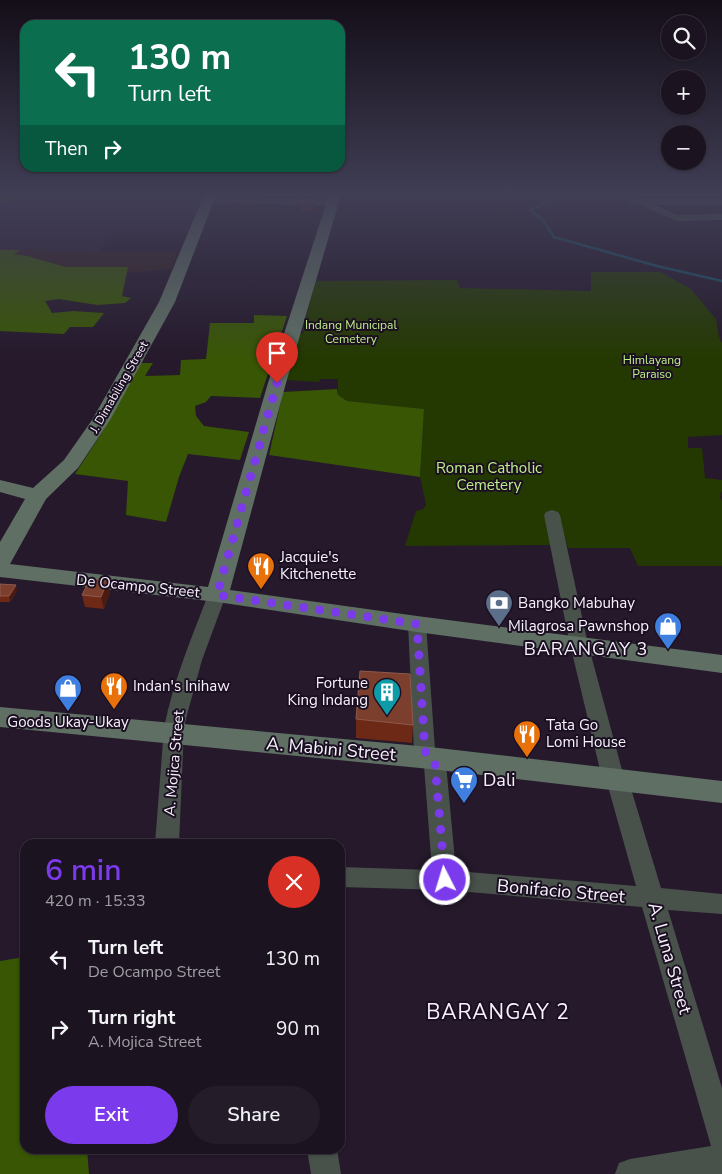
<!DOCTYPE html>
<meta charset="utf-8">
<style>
:root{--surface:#1c1320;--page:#251c29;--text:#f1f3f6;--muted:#a09ea5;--line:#3a323e;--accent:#7c3aed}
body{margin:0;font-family:"Nunito Sans",sans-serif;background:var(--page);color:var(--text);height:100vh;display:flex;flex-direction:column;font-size:19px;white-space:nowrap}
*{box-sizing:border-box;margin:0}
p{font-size:16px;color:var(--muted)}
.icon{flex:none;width:28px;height:28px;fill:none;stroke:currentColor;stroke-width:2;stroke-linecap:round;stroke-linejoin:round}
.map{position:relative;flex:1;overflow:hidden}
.side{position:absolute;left:20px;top:839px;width:325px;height:315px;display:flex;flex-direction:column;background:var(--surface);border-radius:15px;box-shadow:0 1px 4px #0004,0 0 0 1px var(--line)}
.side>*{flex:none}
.top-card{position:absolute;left:20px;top:20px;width:325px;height:152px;border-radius:15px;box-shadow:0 1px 4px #0004,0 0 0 1px var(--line);background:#0b6e4f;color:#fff;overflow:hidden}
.tools{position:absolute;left:661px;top:15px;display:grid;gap:10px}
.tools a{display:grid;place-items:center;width:45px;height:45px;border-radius:50%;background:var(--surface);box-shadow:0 1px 4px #0004,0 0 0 1px var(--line);font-size:25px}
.pin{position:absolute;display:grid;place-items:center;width:42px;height:42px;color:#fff;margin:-51px -21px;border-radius:50% 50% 50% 0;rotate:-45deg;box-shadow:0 0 5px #0007}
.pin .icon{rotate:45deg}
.me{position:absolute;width:55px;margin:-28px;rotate:355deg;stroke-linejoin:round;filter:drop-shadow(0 0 4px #0008)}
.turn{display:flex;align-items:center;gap:18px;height:105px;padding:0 25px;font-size:22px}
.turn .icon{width:65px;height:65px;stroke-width:2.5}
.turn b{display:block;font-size:35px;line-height:42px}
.then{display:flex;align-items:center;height:48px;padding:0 25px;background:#0003;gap:10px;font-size:19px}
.round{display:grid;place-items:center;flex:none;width:52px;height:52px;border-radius:26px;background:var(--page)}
.headline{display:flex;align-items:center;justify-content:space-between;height:85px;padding:0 25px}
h1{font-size:30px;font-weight:600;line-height:38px;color:var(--accent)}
.primary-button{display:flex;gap:10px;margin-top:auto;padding:10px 25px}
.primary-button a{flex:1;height:58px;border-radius:30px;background:var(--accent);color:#fff;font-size:20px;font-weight:600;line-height:58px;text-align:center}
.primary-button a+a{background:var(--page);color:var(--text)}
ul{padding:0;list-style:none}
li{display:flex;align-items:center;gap:15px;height:70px;padding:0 25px}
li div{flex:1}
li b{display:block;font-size:19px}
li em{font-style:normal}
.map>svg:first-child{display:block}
.built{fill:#302138}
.education{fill:#332022}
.green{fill:#243901}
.forest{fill:#385604}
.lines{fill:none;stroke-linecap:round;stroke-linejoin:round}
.stream{stroke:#184f62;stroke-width:2.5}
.street{fill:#48524b;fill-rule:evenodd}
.secondary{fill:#5f6f64;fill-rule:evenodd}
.wall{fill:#6d2915}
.shaded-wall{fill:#4a1a13}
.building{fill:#7c3f2e;stroke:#8f5a4e}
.route{stroke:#7c3aed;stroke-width:9;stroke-dasharray:0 16.2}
.labels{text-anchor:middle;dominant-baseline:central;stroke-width:4;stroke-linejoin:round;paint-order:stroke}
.far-park-label{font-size:12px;fill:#bfee89;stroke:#1b1021}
.far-street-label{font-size:12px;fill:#f9f1fe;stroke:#1b1021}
.park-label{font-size:15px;fill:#bfee89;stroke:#1b1021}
.poi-label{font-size:15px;fill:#f9f1fe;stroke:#1b1021;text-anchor:start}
.street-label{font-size:15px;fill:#f9f1fe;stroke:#1b1021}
.quarter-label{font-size:18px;letter-spacing:1px;fill:#f9f1fe;stroke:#1b1021}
.near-street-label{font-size:18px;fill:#f9f1fe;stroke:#1b1021}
.near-poi-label{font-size:18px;fill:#f9f1fe;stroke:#1b1021;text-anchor:start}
.near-quarter-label{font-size:21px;letter-spacing:1px;fill:#f9f1fe;stroke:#1b1021}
</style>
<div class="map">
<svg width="722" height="1174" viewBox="0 0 722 1174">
<rect width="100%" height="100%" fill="#25192b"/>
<polygon class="built" points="97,196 204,196 189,233 114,233 110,239 107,239 101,252 0,250 0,205 4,202 18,200 20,197"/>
<g class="education">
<polygon points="231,204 276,206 274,211 228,210"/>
<polygon points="20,250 79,252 178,251 171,269 126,273 127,267 66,267 27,256 13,254"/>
</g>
<polygon class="green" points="591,272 660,272 691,289 716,319 719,337 722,343 722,435 688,437 688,448 702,448 705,478 722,480 722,491 720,496 722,502 722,566 638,566 630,548 568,548 558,515 553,545 405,546 416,511 423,509 426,505 420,477 424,409 347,401 338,395 338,379 320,379 319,382 287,380 298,334 304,333 303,330 315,281 457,280 460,288 591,291"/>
<g class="forest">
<polygon points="0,195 204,195 20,197 18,200 4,202 0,205"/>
<polygon points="0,250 20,250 14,254 27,256 66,267 128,267 122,296 131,298 125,303 97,305 59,299 45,301 52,313 73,311 104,313 93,327 70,327 64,334 0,331"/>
<polygon points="254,315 287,316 260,398 211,396 206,402 195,406 196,416 204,426 249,432 240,460 188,454 179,477 166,522 126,515 128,481 75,474 101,434 139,363 153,363 145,376 180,375 181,360 206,359 210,323 254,323"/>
<polygon points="337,389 338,395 347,401 424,409 420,477 269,455 283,392"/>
<polygon points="25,957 25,1149 87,1149 89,1174 0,1174 0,961"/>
</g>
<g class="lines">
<polyline class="stream" points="557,195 555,199 530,210 543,220 554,237 657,266 722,281"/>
<g class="street">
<polygon points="625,195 633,195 637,199 722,199 722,205 655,205 677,215 722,214 722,220 676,221 645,207 644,205 631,204"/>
<polygon points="207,197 333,200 337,203 333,206 204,202 203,200"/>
<polygon points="552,510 558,512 560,515 587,640 622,770 628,779 661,888 722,894 722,914 668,910 722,1088 722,1174 615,1174 619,1163 630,1159 711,1146 642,907 445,890 340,887 340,867 432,870 424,766 414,751 408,624 411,620 417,618 423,620 426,624 435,749 446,764 456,871 636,886 607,783 601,774 569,640 544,515 546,512"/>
<path d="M217,590L223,591L226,595L202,660L188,711L184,728L179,844H155L164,728C173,682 191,639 208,595L211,591Z"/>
<polygon points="307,1149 337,1149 341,1174 311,1174"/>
</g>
<g class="secondary">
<polygon points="204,195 216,195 175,302 110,420 78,468 46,499 10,564 208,587 268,383 329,195 341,195 286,383 230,590 417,616 722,655 722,673 417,632 217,602 0,577 0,542 25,499 0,492 0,480 33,488 64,460 92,420 159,302"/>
<polygon points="0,707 430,747 722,781 722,803 430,769 0,727"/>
</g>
</g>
<g class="wall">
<polygon points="314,200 314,207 313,211 301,211 300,203"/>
<polygon points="0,584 17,591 10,602 0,602"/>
<polygon points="110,592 104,609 85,607 82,595"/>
<polygon points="356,719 413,725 412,743 356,738"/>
</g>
<g class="shaded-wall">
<polygon points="314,200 314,207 313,211 312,203"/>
<polygon points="108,580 110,592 104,609 101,597"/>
<polygon points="16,585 17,591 10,602 9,596"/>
</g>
<g class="building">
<polygon points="301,199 314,200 312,203 300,203"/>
<polygon points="90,579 108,580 101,597 82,595"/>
<polygon points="0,584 16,585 9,596 0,596"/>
<polygon points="360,671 410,674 413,725 356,719"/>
</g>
<linearGradient id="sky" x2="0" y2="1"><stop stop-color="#140e18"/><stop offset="0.54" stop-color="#403e55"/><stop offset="1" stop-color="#403e55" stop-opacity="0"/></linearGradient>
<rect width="722" height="359" fill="url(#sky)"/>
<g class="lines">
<polyline class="route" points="277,383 217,595 417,624 425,751 435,764 445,880"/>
</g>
<defs>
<g id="restaurant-pin" transform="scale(1.4375)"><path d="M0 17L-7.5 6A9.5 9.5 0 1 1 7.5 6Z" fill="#e8710a" stroke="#1b1021"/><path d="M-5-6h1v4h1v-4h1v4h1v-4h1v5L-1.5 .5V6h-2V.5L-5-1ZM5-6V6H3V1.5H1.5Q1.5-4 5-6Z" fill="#fff"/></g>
<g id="bank-pin" transform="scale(1.4375)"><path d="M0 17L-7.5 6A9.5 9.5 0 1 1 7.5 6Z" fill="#5c6f8a" stroke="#1b1021"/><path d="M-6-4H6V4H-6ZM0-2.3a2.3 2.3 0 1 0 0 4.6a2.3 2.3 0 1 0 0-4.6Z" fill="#fff"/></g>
<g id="shop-pin" transform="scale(1.4375)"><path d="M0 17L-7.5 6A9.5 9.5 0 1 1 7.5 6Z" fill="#3f7fe0" stroke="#1b1021"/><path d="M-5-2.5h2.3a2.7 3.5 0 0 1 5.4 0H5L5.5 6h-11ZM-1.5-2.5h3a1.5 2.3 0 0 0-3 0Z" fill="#fff"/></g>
<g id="building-pin" transform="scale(1.4375)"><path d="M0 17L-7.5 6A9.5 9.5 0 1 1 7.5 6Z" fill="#0f9aa8" stroke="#1b1021"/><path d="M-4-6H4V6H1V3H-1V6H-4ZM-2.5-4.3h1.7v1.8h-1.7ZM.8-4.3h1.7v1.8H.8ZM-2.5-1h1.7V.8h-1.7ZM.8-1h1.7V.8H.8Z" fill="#fff"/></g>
<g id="supermarket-pin" transform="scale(1.4375)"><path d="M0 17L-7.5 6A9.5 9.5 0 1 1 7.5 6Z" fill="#3f7fe0" stroke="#1b1021"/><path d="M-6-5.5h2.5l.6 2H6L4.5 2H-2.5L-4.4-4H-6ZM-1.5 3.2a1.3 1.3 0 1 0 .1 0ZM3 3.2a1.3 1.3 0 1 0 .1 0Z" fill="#fff"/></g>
</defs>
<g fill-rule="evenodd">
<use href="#restaurant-pin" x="261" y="566"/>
<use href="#bank-pin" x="499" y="603"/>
<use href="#shop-pin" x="668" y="626"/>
<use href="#restaurant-pin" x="114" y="686"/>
<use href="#shop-pin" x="68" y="688"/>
<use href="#building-pin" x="387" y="692"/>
<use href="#restaurant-pin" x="527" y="734"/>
<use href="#supermarket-pin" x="464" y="780"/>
</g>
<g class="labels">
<g class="far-park-label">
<text x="351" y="325">Indang Municipal<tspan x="351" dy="14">Cemetery</tspan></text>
<text x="652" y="360">Himlayang<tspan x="652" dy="14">Paraiso</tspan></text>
</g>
<g class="far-street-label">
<text transform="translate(119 387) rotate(-60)">J. Dimabiling Street</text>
</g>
<g class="park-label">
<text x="489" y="468">Roman Catholic<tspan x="489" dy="17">Cemetery</tspan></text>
</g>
<g class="poi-label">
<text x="280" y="557">Jacquie's<tspan x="280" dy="17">Kitchenette</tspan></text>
<text x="518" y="603">Bangko Mabuhay</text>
<text x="649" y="626" text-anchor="end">Milagrosa Pawnshop</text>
<text x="368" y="683" text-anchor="end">Fortune<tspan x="368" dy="17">King Indang</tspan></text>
<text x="133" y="686">Indan's Inihaw</text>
<text x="68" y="722" text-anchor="middle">Goods Ukay-Ukay</text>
<text x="546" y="725">Tata Go<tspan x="546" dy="17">Lomi House</tspan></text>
</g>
<g class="street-label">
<text transform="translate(138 586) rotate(6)">De Ocampo Street</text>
<text transform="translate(174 763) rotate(-85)">A. Mojica Street</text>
</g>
<g class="quarter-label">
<text x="586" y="649">BARANGAY 3</text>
</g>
<g class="near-street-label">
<text transform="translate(331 749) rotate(5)">A. Mabini Street</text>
<text transform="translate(561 891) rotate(5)">Bonifacio Street</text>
<text transform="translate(670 958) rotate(74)">A. Luna Street</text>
</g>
<g class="near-poi-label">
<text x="483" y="780">Dali</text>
</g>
<g class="near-quarter-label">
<text x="498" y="1012">BARANGAY 2</text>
</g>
</g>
</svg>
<div class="tools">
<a><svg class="icon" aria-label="search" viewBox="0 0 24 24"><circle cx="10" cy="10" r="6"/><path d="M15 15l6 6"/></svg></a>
<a>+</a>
<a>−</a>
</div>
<div class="pin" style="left:277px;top:383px;background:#d93025"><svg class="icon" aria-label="arrive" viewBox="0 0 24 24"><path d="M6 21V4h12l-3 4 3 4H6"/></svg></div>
<svg class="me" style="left:445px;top:880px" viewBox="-20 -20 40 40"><circle r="17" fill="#7c3aed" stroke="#fff" stroke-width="3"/><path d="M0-11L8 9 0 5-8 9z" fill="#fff"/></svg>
<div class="top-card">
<div class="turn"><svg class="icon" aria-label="left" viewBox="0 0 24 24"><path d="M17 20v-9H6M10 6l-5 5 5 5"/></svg><div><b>130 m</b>Turn left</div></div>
<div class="then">Then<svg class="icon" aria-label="right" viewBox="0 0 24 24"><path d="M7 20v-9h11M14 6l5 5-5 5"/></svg></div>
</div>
<section class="side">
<div class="headline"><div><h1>6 min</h1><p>420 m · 15:33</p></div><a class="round" style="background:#d93025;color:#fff"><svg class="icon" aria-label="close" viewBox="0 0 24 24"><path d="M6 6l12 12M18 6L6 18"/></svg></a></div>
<ul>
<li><svg class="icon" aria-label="left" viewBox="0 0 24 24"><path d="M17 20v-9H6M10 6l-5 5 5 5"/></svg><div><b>Turn left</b><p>De Ocampo Street</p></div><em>130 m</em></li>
<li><svg class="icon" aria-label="right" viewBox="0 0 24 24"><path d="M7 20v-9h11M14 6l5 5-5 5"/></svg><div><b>Turn right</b><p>A. Mojica Street</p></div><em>90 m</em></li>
</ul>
<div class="primary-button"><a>Exit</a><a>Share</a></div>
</section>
</div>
